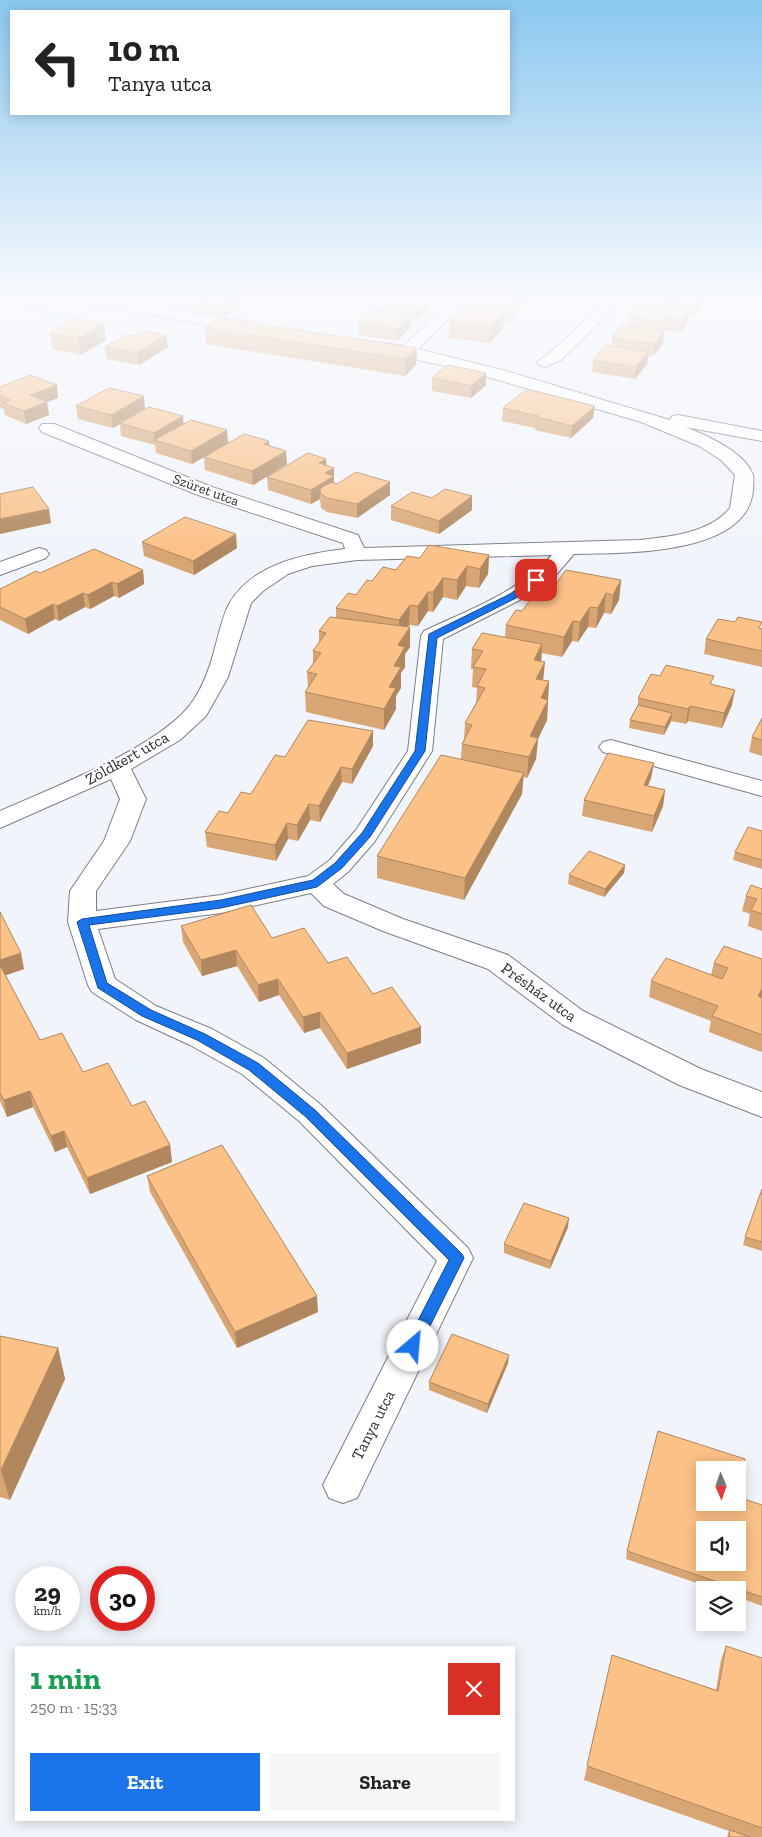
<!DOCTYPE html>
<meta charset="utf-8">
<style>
:root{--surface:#fff;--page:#f6f6f6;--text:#222;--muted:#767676;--accent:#1a73e8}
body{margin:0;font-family:"Zilla Slab",serif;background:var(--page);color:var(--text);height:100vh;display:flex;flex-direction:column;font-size:19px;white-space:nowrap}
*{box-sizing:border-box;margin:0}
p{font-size:16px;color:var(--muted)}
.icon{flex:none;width:28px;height:28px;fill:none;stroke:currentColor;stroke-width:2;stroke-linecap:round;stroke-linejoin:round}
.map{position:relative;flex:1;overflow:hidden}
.side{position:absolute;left:15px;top:1646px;width:500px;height:175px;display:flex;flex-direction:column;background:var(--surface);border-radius:0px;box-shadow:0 2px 12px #0003}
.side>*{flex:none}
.guide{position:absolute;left:10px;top:10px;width:500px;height:105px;border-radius:0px;box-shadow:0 2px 12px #0003;background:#fff;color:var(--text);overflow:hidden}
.needle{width:32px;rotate:178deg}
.controls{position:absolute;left:696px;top:1461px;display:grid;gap:10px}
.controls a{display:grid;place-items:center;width:50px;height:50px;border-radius:0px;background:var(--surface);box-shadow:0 2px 12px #0003;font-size:25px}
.speed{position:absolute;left:15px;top:1566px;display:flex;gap:10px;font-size:25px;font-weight:700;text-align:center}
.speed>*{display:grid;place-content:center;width:65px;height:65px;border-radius:50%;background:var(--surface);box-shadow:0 2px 12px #0003;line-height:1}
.speed small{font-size:12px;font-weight:400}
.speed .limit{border:8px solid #d22;background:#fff;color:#111}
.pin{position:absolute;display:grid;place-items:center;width:42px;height:42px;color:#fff;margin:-21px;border-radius:10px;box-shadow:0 2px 8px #0006}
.me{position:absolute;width:55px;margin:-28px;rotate:27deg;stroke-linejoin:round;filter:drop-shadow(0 0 4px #0008)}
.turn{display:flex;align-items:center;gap:18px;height:105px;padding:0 15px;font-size:22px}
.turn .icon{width:65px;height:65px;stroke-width:2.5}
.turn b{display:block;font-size:35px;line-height:42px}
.round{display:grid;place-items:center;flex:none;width:52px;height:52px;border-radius:0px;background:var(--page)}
.overview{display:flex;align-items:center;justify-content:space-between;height:85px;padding:0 15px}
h1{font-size:30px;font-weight:700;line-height:38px;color:#1e9e55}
.button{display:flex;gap:10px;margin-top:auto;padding:10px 15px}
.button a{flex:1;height:58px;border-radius:0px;background:var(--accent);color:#fff;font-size:20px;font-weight:700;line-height:58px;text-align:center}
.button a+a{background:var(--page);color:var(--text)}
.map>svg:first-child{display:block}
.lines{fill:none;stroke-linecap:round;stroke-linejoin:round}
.stream{fill:#a0e5fb;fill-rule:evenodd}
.minor-casing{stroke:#7b7e84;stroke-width:2}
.minor{fill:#fff;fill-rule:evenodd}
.wall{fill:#d8a674}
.shaded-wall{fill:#b0875e}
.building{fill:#fbc187;stroke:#b0875e;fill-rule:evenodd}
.route{fill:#1a73e8;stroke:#114b97}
.labels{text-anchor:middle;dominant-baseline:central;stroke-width:4;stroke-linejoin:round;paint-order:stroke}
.far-street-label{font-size:14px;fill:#2c2d30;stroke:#fff}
.street-label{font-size:16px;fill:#2c2d30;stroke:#fff}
</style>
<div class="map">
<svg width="762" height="1837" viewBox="0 0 762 1837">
<rect width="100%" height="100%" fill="#f1f4fa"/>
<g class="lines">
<polygon class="stream" points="0,298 77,318 78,319 75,321 0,302"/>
<g class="minor-casing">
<g id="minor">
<polygon points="72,298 100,298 249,322 257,327 249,332 79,302"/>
<path d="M456,298H473L458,309L418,349L506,371L670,420L672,416L678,415L762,431V441L685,427C706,435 745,452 753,475C754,479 753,485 753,490C748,556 622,553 574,554L555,576L520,600L443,639L432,751L375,841L348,872L333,884L344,894L403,919L508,955L583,1011L701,1069L762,1092V1117L679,1085L563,1025L488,969L383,931L324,906L311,893L221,913L98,929L115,979L156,1006L212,1029L264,1058L321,1105L468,1248L473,1258L357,1498L343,1503L329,1498L323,1485L437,1261L299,1121L242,1074L190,1045L136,1020L92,992L88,985L68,922L70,891L104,841L120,799L111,779L0,828V811C54,787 139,755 181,715C198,699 207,676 213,655C218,638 221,620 229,604C252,564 303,554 345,549L343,543L198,495L42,432L39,428L42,424H54L212,487L358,535L364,548L639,540C669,537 710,533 730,508L735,475L721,460L699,446L641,422L471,372L374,350L372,347L380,342L403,346L448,303ZM552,555C519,592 468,610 424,631L421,636L408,751L356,830L330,860L308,876L221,895L96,911V891L130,841L146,799L131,769L180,740L206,716L228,677L251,603L263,591L288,574L312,566L357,560Z"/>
<polygon points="609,298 624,298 561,360 545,367 539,365 537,362 549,354"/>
<polygon points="39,548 46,550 49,554 46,558 0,575 0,562"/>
<polygon points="611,740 762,781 762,796 603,752 599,747 603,742"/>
</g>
</g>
<use href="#minor" class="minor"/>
</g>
<g class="wall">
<polygon points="125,298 159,298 151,302"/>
<polygon points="194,298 254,298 250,301 242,300 242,303 225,316 192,312 191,300"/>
<polygon points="396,298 435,298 430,303 428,303 428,309 418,319 411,318 411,326 397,341 358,335 358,323 382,311"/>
<polygon points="473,298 531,298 523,306 520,306 520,310 509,324 503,324 503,328 490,343 449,338 449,321 468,307 468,303"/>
<polygon points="643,298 702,305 692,317 688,317 687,323 681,332 665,330 663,343 653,356 648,356 647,364 635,379 592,372 593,360 611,346 612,338 628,326 629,317 642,305"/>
<polygon points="205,328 417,348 416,365 405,376 206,344"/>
<polygon points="50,333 106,340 80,355 53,349"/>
<polygon points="105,347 168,347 139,365 107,359"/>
<polygon points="486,373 486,385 471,398 432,391 432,378"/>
<polygon points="0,387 58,398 47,402 49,415 26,424 5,415 4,409 0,408"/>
<polygon points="76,406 145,409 184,424 228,443 270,446 287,464 253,485 205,470 204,457 192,464 156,453 155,445 121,436 120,424 113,428 78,419"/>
<polygon points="595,406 593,418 571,438 535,430 535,428 502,421 503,408"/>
<polygon points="327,465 334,468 334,483 337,484 390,482 390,495 357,518 327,512 321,508 320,499 311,504 268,490 267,477"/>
<polygon points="472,496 472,510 439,534 391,520 391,506 432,498"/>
<polygon points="142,542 237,548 194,575 144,556"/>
<polygon points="489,555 488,574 479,588 466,586 457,600 443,597 433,612 428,611 418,626 409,625 408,627 410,647 405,654 405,667 401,673 401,688 396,696 396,709 384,730 306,712 305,692 308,688 307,672 313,663 313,651 319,642 319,631 336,617 336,608 356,595 372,581 420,558"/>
<polygon points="143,570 144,584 119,598 114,596 90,609 85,607 59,621 55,619 28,634 0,620 0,589 40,573"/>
<polygon points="621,580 619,600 611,614 604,613 596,628 588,627 578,642 572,641 562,657 542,653 541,661 543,680 549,681 547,720 538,739 536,759 527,778 523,777 522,794 464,900 377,878 377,856 461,759 462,744 464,740 465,723 476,703 477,688 472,687 473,669 471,669 472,649 505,637 506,625 556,584"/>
<polygon points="761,629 762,629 762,667 704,654 706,639"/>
<polygon points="660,676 713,685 732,705 722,728 688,721 686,724 671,721 664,735 629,728 630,720 638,705 638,698"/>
<polygon points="762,718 762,756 749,752 752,737"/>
<polygon points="373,746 352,784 342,782 320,822 310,820 298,841 288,839 276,861 207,847 205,832 251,794 285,757"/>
<polygon points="654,763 651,778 648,786 665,790 663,806 652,832 582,816 584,800"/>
<polygon points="762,831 762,869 733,860 735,852"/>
<polygon points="625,865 624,873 604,897 568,884 569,875"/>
<polygon points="762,888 762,931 748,926 750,914 742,911 746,896"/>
<polygon points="0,912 24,969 5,975 40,1040 83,1072 132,1106 170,1145 172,1162 90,1194 67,1147 55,1152 33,1107 7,1117 0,1101"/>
<polygon points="181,926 272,938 328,963 421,1027 421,1043 347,1069 320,1028 304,1033 279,995 259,1002 237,966 202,976 183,942"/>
<polygon points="762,959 762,1051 761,1052 709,1032 711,1021 649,997 651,981 711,975 714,963"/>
<polygon points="147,1176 318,1312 237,1348 150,1192"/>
<polygon points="762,1189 762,1251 743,1245 745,1237"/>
<polygon points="568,1227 550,1269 504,1253 504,1244"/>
<polygon points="0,1336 58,1348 65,1379 10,1500 0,1497"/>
<polygon points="508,1363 487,1413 429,1390 429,1382"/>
<polygon points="705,1502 762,1505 762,1606 738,1597 738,1590 717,1590 626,1559 627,1551"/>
<polygon points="726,1646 762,1658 762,1837 727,1837 729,1831 584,1780 612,1655 716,1690 721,1660"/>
</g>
<g class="shaded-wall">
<polygon points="151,298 159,298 151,302"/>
<polygon points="234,298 242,298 242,303 225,316 225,305"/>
<polygon points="430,298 435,298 430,303"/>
<polygon points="518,298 521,298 520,310 509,324 510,308"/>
<polygon points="523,298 531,298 523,306"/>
<polygon points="700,298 703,298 702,305 692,317 693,305"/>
<polygon points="428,302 428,309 418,319 418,312"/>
<polygon points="689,311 687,323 681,332 683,320"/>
<polygon points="504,312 503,328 490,343 490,327"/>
<polygon points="411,315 411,326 397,341 398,329"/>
<polygon points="666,318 665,330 662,334 663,322"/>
<polygon points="104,324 106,340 80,355 78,338"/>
<polygon points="664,331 663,343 653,356 654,344"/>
<polygon points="166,335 168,347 139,365 137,353"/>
<polygon points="417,348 416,365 405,376 405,359"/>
<polygon points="648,352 647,364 635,379 636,367"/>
<polygon points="486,373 486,385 471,398 471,386"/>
<polygon points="57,385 58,398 47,402 49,415 26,424 24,411 30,395"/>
<polygon points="144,396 145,409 113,428 111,415"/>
<polygon points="595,406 593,418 571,438 572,426"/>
<polygon points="183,416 184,429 155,440 154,433"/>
<polygon points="227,430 228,443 192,464 191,451"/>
<polygon points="269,441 270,454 264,444"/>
<polygon points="286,451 287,464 253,485 252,471"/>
<polygon points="326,459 327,472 319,463"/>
<polygon points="334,468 334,490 320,490 320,499 311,504 311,490 325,473"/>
<polygon points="390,482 390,495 357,518 357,504"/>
<polygon points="472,496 472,510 439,534 439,521"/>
<polygon points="49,509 51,523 0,534 0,519"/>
<polygon points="236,534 237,548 194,575 193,561"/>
<polygon points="489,555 488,574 479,588 480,569"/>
<polygon points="467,566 466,586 457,600 457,580"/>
<polygon points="143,570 144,584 119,598 117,584"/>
<polygon points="443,578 443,597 433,612 433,592"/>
<polygon points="621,580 619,600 611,614 613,595"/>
<polygon points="112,582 114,596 90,609 88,595"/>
<polygon points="428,592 428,611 418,626 418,606"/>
<polygon points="83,593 85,607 59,621 57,606"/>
<polygon points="606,593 604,613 596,628 598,608"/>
<polygon points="53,604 55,619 28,634 25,619"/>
<polygon points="410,605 409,625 399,640 399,620"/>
<polygon points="590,607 588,627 578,642 580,622"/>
<polygon points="573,621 572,641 562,657 564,637"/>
<polygon points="410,627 410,647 405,654 405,667 401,673 401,688 396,696 396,709 384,730 384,709 398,645"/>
<polygon points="542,644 541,664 534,660"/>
<polygon points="545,662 543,682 536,679"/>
<polygon points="549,681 547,720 538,739 536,759 527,778 530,736 541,698"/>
<polygon points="735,690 732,705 722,728 724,713"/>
<polygon points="690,706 688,721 686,724 688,709"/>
<polygon points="672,713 671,721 664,735 665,727"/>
<polygon points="373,731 373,746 352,784 352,769"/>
<polygon points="654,763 651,778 641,801 644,785"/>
<polygon points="341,767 342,782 320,822 319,806"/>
<polygon points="524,773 522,794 464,900 465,878"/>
<polygon points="665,790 663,806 652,832 654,816"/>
<polygon points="309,804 310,820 298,841 297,825"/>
<polygon points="287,823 288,839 276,861 275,845"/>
<polygon points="625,865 624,873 604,897 605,889"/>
<polygon points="236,950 237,966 202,976 201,960"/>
<polygon points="21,953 24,969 1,977 0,971 0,960"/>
<polygon points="278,979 279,995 259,1002 258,985"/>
<polygon points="762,989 762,998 758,996"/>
<polygon points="320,1012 320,1028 304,1033 303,1017"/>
<polygon points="421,1027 421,1043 347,1069 347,1053"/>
<polygon points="30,1091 33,1107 7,1117 4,1100"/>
<polygon points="64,1131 67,1147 55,1152 51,1136"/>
<polygon points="170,1145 172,1162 90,1194 87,1178"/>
<polygon points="569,1218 568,1227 550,1269 551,1261"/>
<polygon points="317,1296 318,1312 237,1348 235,1332"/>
<polygon points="58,1348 65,1379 10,1500 1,1470"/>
<polygon points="509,1355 508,1363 487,1413 488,1404"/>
</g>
<g class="building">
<polygon points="194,298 234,298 225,305 191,300"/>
<polygon points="395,298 428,302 418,312 405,311 402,313 382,311"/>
<polygon points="473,298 518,298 510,308 468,303"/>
<polygon points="643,298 700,298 693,305"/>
<polygon points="638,305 689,311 683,320 666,318 663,322 629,317"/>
<polygon points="463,307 504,312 490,327 449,321"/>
<polygon points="372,310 411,315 398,329 358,323"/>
<polygon points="76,318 104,324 78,338 50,333"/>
<polygon points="219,318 417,348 405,359 205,328"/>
<polygon points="622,325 664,331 654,344 612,338"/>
<polygon points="143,330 166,335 137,353 105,347 126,335 133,336"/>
<polygon points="605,345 648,352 636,367 593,360"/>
<polygon points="448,365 486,373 471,386 432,378"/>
<polygon points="30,375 57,385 30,395 47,402 24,411 3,403 10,400 0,396 0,387"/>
<polygon points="109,388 144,396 111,415 76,406"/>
<polygon points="527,389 595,406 572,426 536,417 538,416 503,408"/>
<polygon points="149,407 183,416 154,433 120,423"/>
<polygon points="191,420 227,430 191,451 154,440"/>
<polygon points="244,434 269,441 264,444 286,451 252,471 204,457"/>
<polygon points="308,453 326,459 319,463 334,468 325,473 334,476 311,490 267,477"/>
<polygon points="356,472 390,482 357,504 327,498 321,494 320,490 322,487 332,482 337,484"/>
<polygon points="33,487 49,509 0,519 0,494"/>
<polygon points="445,489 472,496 439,521 391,506 412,492 432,498"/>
<polygon points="185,517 236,534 193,561 142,542"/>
<polygon points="429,545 489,555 480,569 467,566 457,580 443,578 433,592 428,592 418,606 410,605 399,620 336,608 348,593 356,595 367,580 372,581 383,567 396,570 407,556 420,558"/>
<polygon points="94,549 143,570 117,584 112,582 88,595 83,593 57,606 53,604 25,619 0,607 0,589 36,571 40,573"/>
<polygon points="566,570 621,580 613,595 606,593 598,608 590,607 580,622 573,621 564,637 506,625 516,610 522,611 533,596 540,598 550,583 556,584"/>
<polygon points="330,617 410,627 398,645 405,647 394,666 401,667 389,687 396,688 384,709 305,692 317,674 307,672 321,653 313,651 326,633 319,631"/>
<polygon points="738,617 762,622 759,628 762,629 762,651 706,639 718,619 735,622"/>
<polygon points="482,633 542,644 534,660 545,662 536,679 549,681 541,698 548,700 530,736 538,738 529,757 462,744 472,725 465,723 485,688 477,686 486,669 473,667 483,651 472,649"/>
<polygon points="666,665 714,676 710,684 735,690 724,713 690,706 688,709 638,698 651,674 660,676"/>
<polygon points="638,705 672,713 665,727 630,720"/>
<polygon points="762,718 762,740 752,737"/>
<polygon points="308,720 373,731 352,769 341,767 319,806 309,804 297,825 287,823 275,845 205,832 219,811 228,813 241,792 251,794 275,755 285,757"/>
<polygon points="608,753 654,763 644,785 665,790 654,816 584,800"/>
<polygon points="441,755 524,773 465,878 377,856"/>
<polygon points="748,827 762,831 762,860 735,852"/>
<polygon points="589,851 625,865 605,889 569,875"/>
<polygon points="751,885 762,889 762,888 762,914 751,910 757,899 746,896"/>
<polygon points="251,905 272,938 304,928 328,963 347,957 373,994 392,987 421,1027 347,1053 320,1012 303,1017 278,979 258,985 236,950 201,960 181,926"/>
<polygon points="0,912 21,953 0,960"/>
<polygon points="724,946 762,959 762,989 758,996 762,998 762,1035 712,1016 718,1006 651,981 666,958 722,979 728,968 714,963"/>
<polygon points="0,965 40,1040 62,1033 83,1072 108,1063 132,1106 145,1101 170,1145 87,1178 64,1131 51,1136 30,1091 4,1100 0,1093"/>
<polygon points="222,1145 317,1296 235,1332 147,1176"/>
<polygon points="762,1189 762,1242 745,1237"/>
<polygon points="524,1203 569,1218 551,1261 504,1244"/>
<polygon points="452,1334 509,1355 488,1404 429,1382"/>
<polygon points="0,1336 58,1348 1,1470 0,1469"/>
<path d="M658,1431L745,1459L738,1495V1470H705V1502H738V1497L762,1505V1597L627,1551ZM705,1530H738V1562H705Z"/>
<polygon points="726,1646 762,1658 762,1828 587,1766 612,1655 718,1691"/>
<polygon points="730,1830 750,1837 729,1837"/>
</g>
<linearGradient id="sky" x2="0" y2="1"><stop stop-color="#8bc8f0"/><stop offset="0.54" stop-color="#f9fafd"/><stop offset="1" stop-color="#f9fafd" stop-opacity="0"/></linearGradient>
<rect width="762" height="555" fill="url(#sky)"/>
<polygon class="route" points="533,578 541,580 516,598 437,638 425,751 370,837 342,868 317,887 221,908 89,925 107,983 151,1010 205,1034 258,1063 315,1110 462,1254 464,1258 418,1350 413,1352 407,1350 405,1346 449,1260 306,1117 249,1070 197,1040 142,1016 98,988 77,922 82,919 221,900 313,880 335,863 362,833 415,751 429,634 510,594"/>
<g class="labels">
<g class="far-street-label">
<text transform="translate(206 490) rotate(20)">Szüret utca</text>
</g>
<g class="street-label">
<text transform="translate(127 758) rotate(-29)">Zöldkert utca</text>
<text transform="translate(539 992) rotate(36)">Présház utca</text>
<text transform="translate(373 1425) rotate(-63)">Tanya utca</text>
</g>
</g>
</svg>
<div class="controls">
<a><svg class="needle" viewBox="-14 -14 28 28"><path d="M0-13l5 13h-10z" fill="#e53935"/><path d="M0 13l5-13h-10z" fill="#767676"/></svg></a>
<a><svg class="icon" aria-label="sound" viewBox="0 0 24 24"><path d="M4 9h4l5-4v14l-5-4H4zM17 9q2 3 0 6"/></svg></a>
<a><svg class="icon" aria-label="layers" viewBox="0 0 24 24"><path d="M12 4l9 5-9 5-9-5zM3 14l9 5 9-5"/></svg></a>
</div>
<div class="speed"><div>29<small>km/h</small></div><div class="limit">30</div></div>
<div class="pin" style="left:536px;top:580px;background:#d93025"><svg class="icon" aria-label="arrive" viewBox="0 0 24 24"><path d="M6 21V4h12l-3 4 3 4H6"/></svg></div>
<svg class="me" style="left:413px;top:1346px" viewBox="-20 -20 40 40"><circle r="19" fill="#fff"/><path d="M0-13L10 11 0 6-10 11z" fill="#1a73e8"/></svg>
<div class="guide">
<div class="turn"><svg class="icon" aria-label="left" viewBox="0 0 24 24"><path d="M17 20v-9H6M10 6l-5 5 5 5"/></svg><div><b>10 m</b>Tanya utca</div></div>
</div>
<section class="side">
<div class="overview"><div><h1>1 min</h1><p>250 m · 15:33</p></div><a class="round" style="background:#d93025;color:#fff"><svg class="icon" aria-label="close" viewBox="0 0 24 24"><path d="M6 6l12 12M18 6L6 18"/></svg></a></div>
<div class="button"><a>Exit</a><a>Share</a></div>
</section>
</div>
